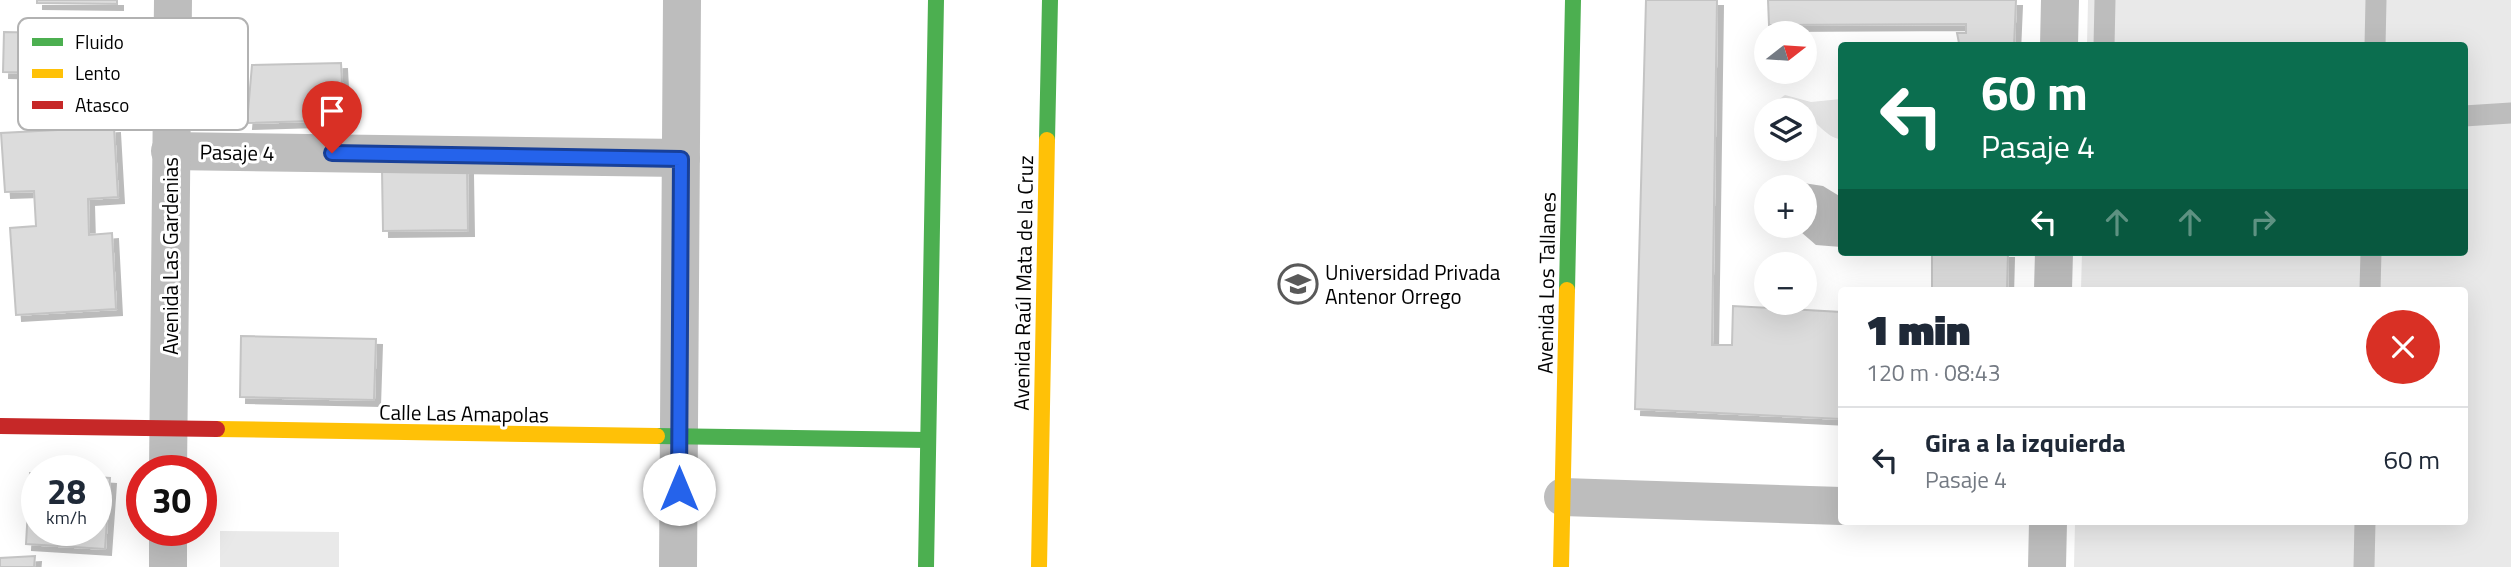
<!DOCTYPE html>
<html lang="es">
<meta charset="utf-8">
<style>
:root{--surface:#fff;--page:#f2f2f3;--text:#1f2937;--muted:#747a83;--line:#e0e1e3}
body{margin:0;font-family:"Titillium Web",sans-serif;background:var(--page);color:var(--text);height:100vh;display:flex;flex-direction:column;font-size:26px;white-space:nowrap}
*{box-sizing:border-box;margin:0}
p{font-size:23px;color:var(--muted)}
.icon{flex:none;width:38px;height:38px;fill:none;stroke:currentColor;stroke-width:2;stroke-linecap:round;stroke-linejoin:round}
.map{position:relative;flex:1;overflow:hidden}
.panel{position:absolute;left:1838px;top:287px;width:630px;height:238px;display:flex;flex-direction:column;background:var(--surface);border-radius:7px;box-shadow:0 7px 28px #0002}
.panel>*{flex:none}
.top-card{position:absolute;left:1838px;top:42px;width:630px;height:214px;border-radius:7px;box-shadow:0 7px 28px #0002;background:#0b6e4f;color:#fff;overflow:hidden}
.needle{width:46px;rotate:73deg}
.fabs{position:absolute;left:1754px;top:21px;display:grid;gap:14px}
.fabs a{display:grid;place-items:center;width:63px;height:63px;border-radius:50%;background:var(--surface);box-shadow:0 7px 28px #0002;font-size:35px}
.speed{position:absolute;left:21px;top:455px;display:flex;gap:14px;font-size:35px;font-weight:700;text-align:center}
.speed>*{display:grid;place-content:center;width:91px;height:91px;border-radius:50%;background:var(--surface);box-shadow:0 7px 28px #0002;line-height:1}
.speed small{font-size:18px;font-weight:400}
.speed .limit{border:10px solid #d22;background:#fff;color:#111}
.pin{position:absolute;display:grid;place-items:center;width:60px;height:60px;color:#fff;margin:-72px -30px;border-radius:50% 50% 50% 0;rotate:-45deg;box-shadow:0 0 7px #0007}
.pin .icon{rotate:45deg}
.me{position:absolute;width:77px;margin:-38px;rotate:0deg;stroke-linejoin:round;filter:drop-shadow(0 0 5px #0008)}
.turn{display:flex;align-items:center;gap:24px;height:147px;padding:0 28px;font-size:32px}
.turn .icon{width:91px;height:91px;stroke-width:2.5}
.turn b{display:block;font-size:49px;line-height:60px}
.lanes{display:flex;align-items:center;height:66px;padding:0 28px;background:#0003;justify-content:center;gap:35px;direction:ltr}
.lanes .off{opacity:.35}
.round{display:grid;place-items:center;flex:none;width:74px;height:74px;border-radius:37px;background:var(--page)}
.summary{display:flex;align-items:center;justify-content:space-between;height:119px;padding:0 28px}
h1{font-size:42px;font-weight:800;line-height:52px}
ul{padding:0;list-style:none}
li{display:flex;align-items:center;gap:21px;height:105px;padding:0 28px;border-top:2px solid var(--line)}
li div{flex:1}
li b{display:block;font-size:26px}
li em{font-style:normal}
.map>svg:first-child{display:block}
.green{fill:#e9e9e9}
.water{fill:#bbb}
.building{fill:#dcdcdc;stroke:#c4c4c4;stroke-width:2;filter:url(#shadow)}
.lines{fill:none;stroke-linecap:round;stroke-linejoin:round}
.lane{stroke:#bdbdbd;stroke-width:21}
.street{stroke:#bdbdbd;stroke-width:38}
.fast{stroke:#4caf50;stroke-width:16}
.slow{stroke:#ffc107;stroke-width:16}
.jam{stroke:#c62828;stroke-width:16}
.route-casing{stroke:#184099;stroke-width:18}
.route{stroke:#2563eb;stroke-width:12}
.labels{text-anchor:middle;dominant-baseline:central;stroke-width:6;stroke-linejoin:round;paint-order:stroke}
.street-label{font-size:21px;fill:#000;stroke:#fff}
.poi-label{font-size:21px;fill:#000;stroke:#fff;text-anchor:start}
.key{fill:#fff;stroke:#b2b2b2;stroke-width:2}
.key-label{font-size:19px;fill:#000}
</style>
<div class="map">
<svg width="2511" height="567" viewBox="0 0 2511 567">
<defs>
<filter id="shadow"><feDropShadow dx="6" dy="6" stdDeviation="0" flood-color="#0004"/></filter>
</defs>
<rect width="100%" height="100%" fill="#fff"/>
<g class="green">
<polygon points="2088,0 2511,0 2511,567 2074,567 2075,522 2464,522 2464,290 2081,290 2082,252 2464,252 2464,46 2087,45"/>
<path d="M1785,95L1811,102L1841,99V139C1826,138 1818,121 1804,115V110H1780L1778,100Z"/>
<polygon points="220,531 339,532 339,567 220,567"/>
</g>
<polygon class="water" points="1797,182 1823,186 1841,197 1841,247 1816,245 1794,226 1804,226 1804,187 1783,187 1788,183"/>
<g class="building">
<polygon points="37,0 117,0 117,4 37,3"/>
<polygon points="1646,0 1717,0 1712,345 1732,345 1733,306 1841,312 1841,419 1635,409"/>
<polygon points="1768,0 2016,0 2014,46 1929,46 1959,43 1957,33 1966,33 1966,24 1769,25"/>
<polygon points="4,32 95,34 94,74 3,72"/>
<polygon points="341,63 344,120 247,123 252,65"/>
<polygon points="114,127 118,197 88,199 89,235 112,233 116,309 16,315 10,228 36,226 34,191 5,192 1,133"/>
<polygon points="467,169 468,230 383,231 382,170"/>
<polygon points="1932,252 2008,252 2007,290 1932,290"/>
<polygon points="241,336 376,339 374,400 240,397"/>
<polygon points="30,473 37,473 37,530 96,530 96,477 110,478 105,549 26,544"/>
<polygon points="35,556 34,567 0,567 0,558"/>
</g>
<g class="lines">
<g class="lane">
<polyline points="2104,46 2105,0"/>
<polyline points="2375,46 2376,0"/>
<polyline points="2464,116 2511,113"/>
<polyline points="2370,290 2371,252"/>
<polyline points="2364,567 2365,522"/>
</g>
<g class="street">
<polyline points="2059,46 2060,0"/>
<polyline points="170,151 681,158"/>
<polyline points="2053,290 2054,252"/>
<polyline points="168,471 173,0"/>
<polyline points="1563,497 1841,506"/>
<polyline points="168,567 168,530"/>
<polyline points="678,567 682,0"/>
<polyline points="2047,567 2048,522"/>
</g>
<g class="fast">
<polyline points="1047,140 1050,0"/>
<polyline points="1567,290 1573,0"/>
<polyline points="657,436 928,440"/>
<polyline points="926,567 936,0"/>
</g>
<g class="slow">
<polyline points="217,429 657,436"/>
<polyline points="1039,567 1047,140"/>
<polyline points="1561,567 1567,290"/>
</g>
<polyline class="jam" points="0,426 217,429"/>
</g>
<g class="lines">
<g class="route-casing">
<polyline id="route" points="332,153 681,159 679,489"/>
</g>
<use href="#route" class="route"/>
</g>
<defs>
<g id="university-ring" transform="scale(2.0125)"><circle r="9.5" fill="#fff" stroke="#595959" stroke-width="1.5"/><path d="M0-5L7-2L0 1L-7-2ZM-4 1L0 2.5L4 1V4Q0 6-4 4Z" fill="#595959"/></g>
</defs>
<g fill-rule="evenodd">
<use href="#university-ring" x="1298" y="284"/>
</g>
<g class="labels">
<g class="street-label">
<text transform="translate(237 152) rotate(1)">Pasaje 4</text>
<text transform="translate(170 256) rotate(-90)">Avenida Las Gardenias</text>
<text transform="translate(1023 283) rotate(-89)">Avenida Raúl Mata de la Cruz</text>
<text transform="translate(1546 283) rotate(-89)">Avenida Los Tallanes</text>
<text transform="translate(464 413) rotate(1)">Calle Las Amapolas</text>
</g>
<g class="poi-label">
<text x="1325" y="272">Universidad Privada<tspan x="1325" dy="24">Antenor Orrego</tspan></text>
</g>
</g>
<rect x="18" y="18" width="230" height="112" rx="10" class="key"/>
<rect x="32" y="38" width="31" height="8" fill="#4caf50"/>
<rect x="32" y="69" width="31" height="9" fill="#ffc107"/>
<rect x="32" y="101" width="31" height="8" fill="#c62828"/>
<g class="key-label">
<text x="75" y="49">Fluido</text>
<text x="75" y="80">Lento</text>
<text x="75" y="112">Atasco</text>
</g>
</svg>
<div class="fabs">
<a><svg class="needle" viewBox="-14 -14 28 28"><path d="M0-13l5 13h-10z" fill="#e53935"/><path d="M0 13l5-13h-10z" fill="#747a83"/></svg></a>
<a><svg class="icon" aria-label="layers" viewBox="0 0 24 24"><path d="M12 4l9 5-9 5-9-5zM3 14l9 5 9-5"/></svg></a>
<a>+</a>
<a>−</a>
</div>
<div class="speed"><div>28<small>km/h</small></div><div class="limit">30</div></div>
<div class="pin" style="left:332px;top:153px;background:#d93025"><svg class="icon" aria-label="arrive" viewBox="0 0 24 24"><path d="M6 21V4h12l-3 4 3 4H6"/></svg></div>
<svg class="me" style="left:679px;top:489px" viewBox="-20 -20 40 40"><circle r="19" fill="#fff"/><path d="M0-13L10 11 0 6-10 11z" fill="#2563eb"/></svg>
<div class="top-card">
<div class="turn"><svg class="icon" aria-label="left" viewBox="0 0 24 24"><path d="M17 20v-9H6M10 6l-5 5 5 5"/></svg><div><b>60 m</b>Pasaje 4</div></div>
<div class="lanes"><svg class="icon" aria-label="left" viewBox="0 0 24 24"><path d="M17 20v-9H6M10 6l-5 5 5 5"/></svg><svg class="icon off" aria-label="ahead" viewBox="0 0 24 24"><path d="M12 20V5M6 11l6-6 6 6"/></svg><svg class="icon off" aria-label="ahead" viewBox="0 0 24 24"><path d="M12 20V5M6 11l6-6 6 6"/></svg><svg class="icon off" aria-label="right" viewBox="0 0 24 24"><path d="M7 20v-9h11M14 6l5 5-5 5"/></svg></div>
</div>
<section class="panel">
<div class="summary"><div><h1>1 min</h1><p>120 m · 08:43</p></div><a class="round" style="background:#d93025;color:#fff"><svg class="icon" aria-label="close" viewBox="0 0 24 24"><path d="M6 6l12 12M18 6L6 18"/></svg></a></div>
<ul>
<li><svg class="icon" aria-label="left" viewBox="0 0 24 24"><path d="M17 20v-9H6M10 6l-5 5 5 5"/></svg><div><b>Gira a la izquierda</b><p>Pasaje 4</p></div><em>60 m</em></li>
</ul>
</section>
</div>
